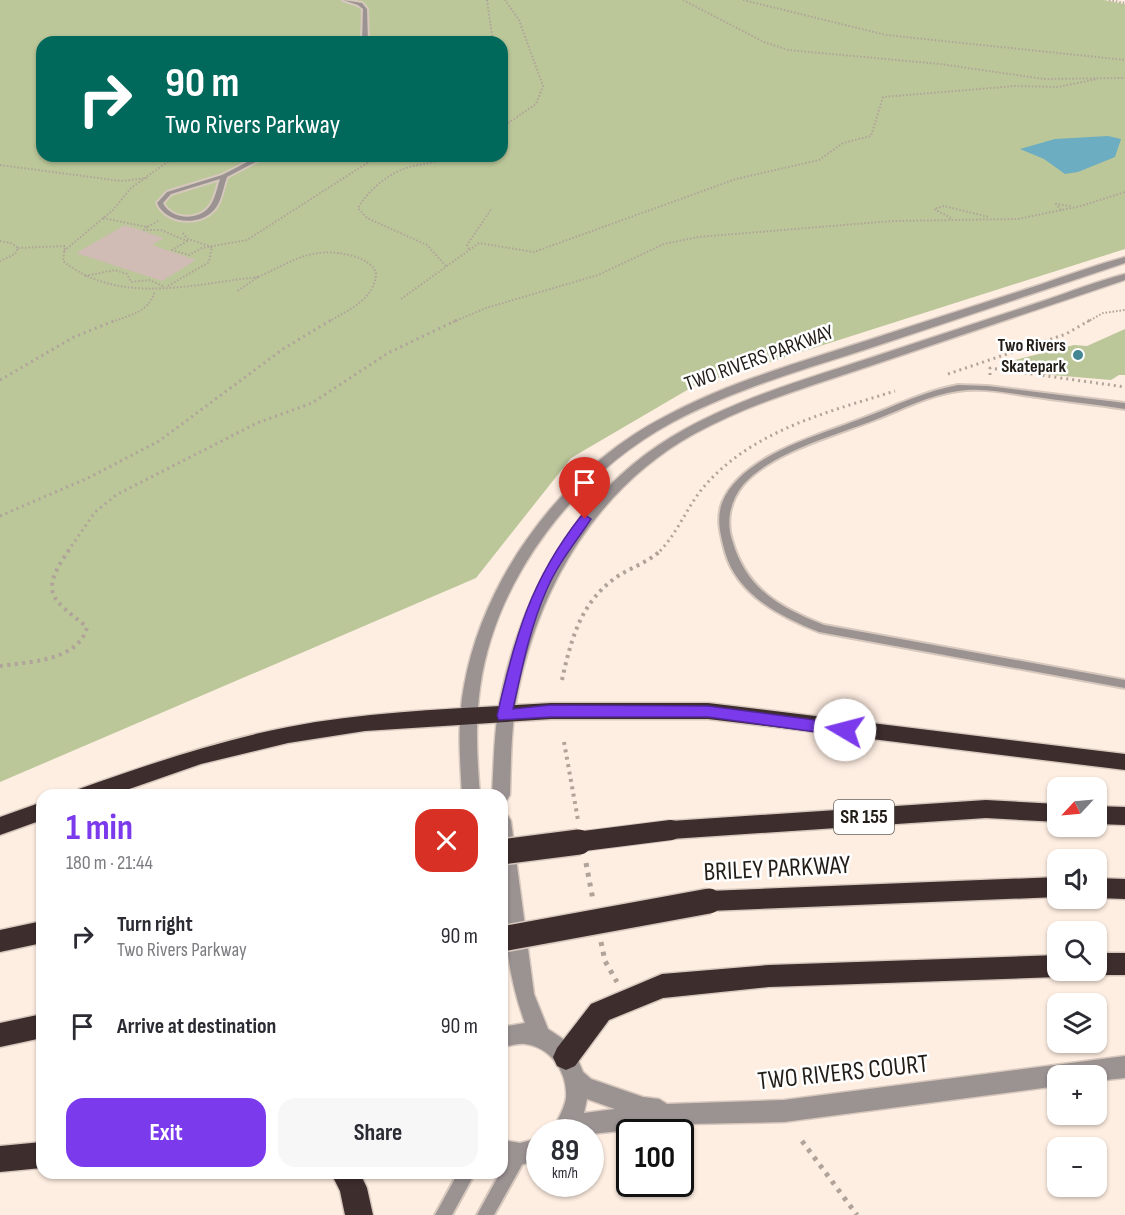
<!DOCTYPE html>
<meta charset="utf-8">
<style>
:root{--surface:#fff;--page:#f7f7f7;--text:#2b2b33;--muted:#7c7c81;--accent:#7c3aed}
body{margin:0;font-family:"Sofia Sans Condensed",sans-serif;background:var(--page);color:var(--text);height:100vh;display:flex;flex-direction:column;font-size:22px;white-space:nowrap}
*{box-sizing:border-box;margin:0}
p{font-size:20px;color:var(--muted)}
.icon{flex:none;width:33px;height:33px;fill:none;stroke:currentColor;stroke-width:2;stroke-linecap:round;stroke-linejoin:round}
.map{position:relative;flex:1;overflow:hidden}
.drawer{position:absolute;left:36px;top:789px;width:472px;height:390px;display:flex;flex-direction:column;background:var(--surface);border-radius:18px;box-shadow:0 2px 4px #0004}
.drawer>*{flex:none}
.guide{position:absolute;left:36px;top:36px;width:472px;height:126px;border-radius:18px;box-shadow:0 2px 4px #0004;background:#00695c;color:#fff;overflow:hidden}
.needle{width:39px;rotate:244deg}
.controls{position:absolute;left:1047px;top:777px;display:grid;gap:12px}
.controls a{display:grid;place-items:center;width:60px;height:60px;border-radius:12px;background:var(--surface);box-shadow:0 2px 4px #0004;font-size:30px}
.speed{position:absolute;left:526px;top:1119px;display:flex;gap:12px;font-size:30px;font-weight:700;text-align:center}
.speed>*{display:grid;place-content:center;width:78px;height:78px;border-radius:50%;background:var(--surface);box-shadow:0 2px 4px #0004;line-height:1}
.speed small{font-size:15px;font-weight:400}
.speed .limit{border:3px solid #111;border-radius:9px;background:#fff;color:#111}
.pin{position:absolute;display:grid;place-items:center;width:51px;height:51px;color:#fff;margin:-62px -26px;border-radius:50% 50% 50% 0;rotate:-45deg;box-shadow:0 0 6px #0007}
.pin .icon{rotate:45deg}
.me{position:absolute;width:66px;margin:-33px;rotate:278deg;stroke-linejoin:round;filter:drop-shadow(0 0 4px #0008)}
.turn{display:flex;align-items:center;gap:21px;height:126px;padding:0 30px;font-size:27px}
.turn .icon{width:78px;height:78px;stroke-width:2.5}
.turn b{display:block;font-size:42px;line-height:51px}
.round{display:grid;place-items:center;flex:none;width:63px;height:63px;border-radius:18px;background:var(--page)}
.overview{display:flex;align-items:center;justify-content:space-between;height:102px;padding:0 30px}
h1{font-size:36px;font-weight:700;line-height:45px;color:var(--accent)}
.action{display:flex;gap:12px;margin-top:auto;padding:12px 30px}
.action a{flex:1;height:69px;border-radius:18px;background:var(--accent);color:#fff;font-size:24px;font-weight:700;line-height:69px;text-align:center}
.action a+a{background:var(--page);color:var(--text)}
ul{padding:0;list-style:none}
li{display:flex;align-items:center;gap:18px;height:90px;padding:0 30px}
li div{flex:1}
li b{display:block;font-size:22px}
li em{font-style:normal}
.map>svg:first-child{display:block}
.green{fill:#bbc799;fill-rule:evenodd}
.water{fill:#6cadc2}
.building{fill:#d0bbb5}
.lines{fill:none;stroke-linecap:round;stroke-linejoin:round}
.lane-casing{stroke:#d7c8bd;stroke-width:4}
.street-casing{stroke:#d7c8bd;stroke-width:3}
.highway-casing{stroke:#d7c8bd;stroke-width:3}
.path-far3{stroke:#b0a39a;stroke-width:2;stroke-dasharray:1.5 2;stroke-linecap:butt}
.path-far2{stroke:#b0a39a;stroke-width:3;stroke-dasharray:2 4;stroke-linecap:butt}
.path-far1{stroke:#b0a39a;stroke-width:4;stroke-dasharray:3 4.5;stroke-linecap:butt}
.path{stroke:#b0a39a;stroke-width:5;stroke-dasharray:4 6;stroke-linecap:butt}
.lane{fill:#9b9292;fill-rule:evenodd}
.street{fill:#9b9292;fill-rule:evenodd}
.highway{fill:#3d2d2d;fill-rule:evenodd}
.highway-bridge-far1-casing{stroke:#d7c8bd;stroke-width:22;stroke-linecap:butt}
.highway-bridge-casing{stroke:#d7c8bd;stroke-width:28;stroke-linecap:butt}
.highway-bridge-far1{stroke:#3d2d2d;stroke-width:20}
.highway-bridge{stroke:#3d2d2d;stroke-width:25}
.route{fill:#7c3aed;stroke:#51269a;stroke-width:1.5}
.poi-dot{fill:#428694;stroke:#fff;stroke-width:2}
.labels{text-anchor:middle;dominant-baseline:central;stroke-width:5;stroke-linejoin:round;paint-order:stroke}
.far-poi-label{font-size:18px;font-weight:bold;fill:#231d18;stroke:#fff;text-anchor:end}
.shield{fill:#fff;stroke:#65615d;stroke-width:1.5}
.shield-label{font-size:20px;font-weight:bold;fill:#231d18}
.street-label{font-size:21px;fill:#231d18;stroke:#fff}
.near-street-label{font-size:26px;fill:#231d18;stroke:#fff}
</style>
<div class="map">
<svg width="1125" height="1215" viewBox="0 0 1125 1215">
<rect width="100%" height="100%" fill="#feede1"/>
<g class="green">
<path d="M0,0H1104L1125,4V249L694,386L571,458L476,578L0,782ZM42,42H502V156H42Z"/>
<polygon points="1125,329 1125,375 1119,375 1111,380 1028,373 1011,361 1074,345 1087,346"/>
</g>
<polygon class="water" points="1108,136 1121,139 1115,157 1078,172 1065,174 1044,159 1020,149 1055,139"/>
<polygon class="building" points="125,225 164,238 152,245 196,260 162,281 76,253"/>
<g class="lines">
<g class="lane-casing">
<g id="lane">
<polygon points="343,0 362,3 367,9 368,42 362,42 363,9 358,5"/>
<path d="M259,156H267L227,177C223,188 222,200 215,209C200,227 166,224 157,203L167,192L222,175ZM220,179C217,188 215,200 209,207C198,221 171,220 163,203L171,194Z"/>
<path d="M958,385L988,386L1125,403V409C1093,404 1062,401 1030,396C1007,393 982,387 958,391C929,395 903,409 877,419C837,435 771,452 743,485C730,501 726,521 732,540C746,589 780,608 824,625L1125,680V688L819,632C781,617 737,595 725,552C721,536 716,520 722,503C741,455 820,435 863,418C895,406 925,391 958,385Z"/>
<polygon points="520,1146 526,1148 528,1154 494,1215 477,1215 500,1173 502,1173 502,1169 514,1148"/>
<polygon points="458,1173 475,1173 452,1215 435,1215"/>
</g>
</g>
<g class="street-casing">
<g id="street">
<path d="M1125,257V263C1038,292 951,321 864,350C799,371 733,390 673,422C576,474 495,578 480,688C475,724 477,759 480,795H462C460,759 457,722 464,686C484,575 564,469 664,417C732,380 808,360 881,336C934,319 987,302 1039,285C1068,275 1096,265 1125,257Z"/>
<path d="M1125,274V280C1039,309 953,338 867,367C808,387 748,404 694,434C597,488 540,585 518,691C511,725 511,760 510,795L507,800L502,802V795H492C494,760 494,725 502,691C525,583 586,483 685,429C749,394 820,375 888,352C940,335 992,318 1043,301C1070,292 1097,281 1125,274Z"/>
<path d="M502,814L508,816L511,821L534,994L548,1029L563,1039L575,1053L583,1072L591,1079L643,1097L659,1099L667,1104L784,1100L1125,1056V1078L1096,1081V1076H1058V1086L784,1122L688,1124L591,1134L552,1132C556,1121 564,1111 566,1098C568,1073 551,1047 525,1044C518,1043 510,1046 502,1047V1027L525,1023C500,957 502,883 502,814ZM587,1099L615,1109L584,1113Z"/>
<polygon points="540,1138 540,1160 520,1165 502,1162 502,1140 520,1143"/>
</g>
</g>
<g class="highway-casing">
<g id="highway">
<path d="M551,703H708L1125,754V770L708,719H551L365,731L288,743L201,764L112,795H75L79,789C147,765 216,741 288,727C374,710 463,709 551,703Z"/>
<polygon points="986,800 1058,804 1058,822 986,818 671,839 663,837 660,830 663,823 671,821"/>
<polygon points="42,802 42,820 0,835 0,817"/>
<polygon points="1096,806 1125,807 1125,825 1096,824"/>
<polygon points="1058,877 1058,897 709,911 701,908 698,901 701,894 709,891"/>
<polygon points="1096,878 1125,879 1125,899 1096,898"/>
<polygon points="42,921 42,943 0,952 0,930"/>
<polygon points="1096,953 1125,953 1125,975 1096,975 1088,972 1096,970"/>
<polygon points="1058,955 1058,970 1068,970 1058,977 769,987 663,998 609,1020 575,1066 566,1070 557,1066 553,1057 557,1048 591,1004 662,974 769,965"/>
<polygon points="42,1014 42,1038 0,1047 0,1023"/>
<polygon points="42,1142 42,1168 0,1172 0,1146"/>
<polygon points="331,1173 360,1173 367,1188 373,1215 345,1215 340,1191"/>
</g>
</g>
<g class="path-far3">
<polyline points="487,0 493,42"/>
<polyline points="683,0 764,42 788,50 940,64 1044,79 1125,78"/>
<polyline points="743,0 886,35 1125,60"/>
<polyline points="1109,0 1125,3"/>
<polyline points="502,127 536,104 543,86 519,20 505,0"/>
<polyline points="0,165 121,181 147,178"/>
<polyline points="1061,210 1056,204 1072,206"/>
<polyline points="103,218 147,227 158,221"/>
<polyline points="951,218 934,209 944,206 989,217"/>
<polyline points="147,227 144,230 161,230 187,241 172,250 189,255 202,248 247,240 378,156"/>
<polyline points="0,241 11,243 18,248 15,254 0,261"/>
<path d="M18,248L65,246L63,261C119,306 193,284 258,277L236,292"/>
<polyline points="469,249 467,245 492,208"/>
<polyline points="64,251 113,210 131,188 170,160"/>
<path d="M446,266L427,245L367,218L358,208C369,189 391,171 413,166C427,163 441,162 454,156"/>
<polyline points="85,276 115,270 127,274 131,282 149,280 165,287"/>
<path d="M258,277C294,261 312,245 353,256C363,259 371,263 376,272C376,299 348,310 328,322"/>
<polyline points="168,286 209,262 212,247 188,239 182,232"/>
<polyline points="401,299 479,243 534,252 736,179 819,160 843,143 871,136 883,97 1015,86 1058,87 1097,79"/>
<path d="M112,322C132,314 148,313 155,291"/>
<polyline points="453,322 486,308 598,275 664,244 698,237 892,221 1018,219 1081,206 1125,192"/>
<polyline points="1087,322 1103,313 1125,310"/>
</g>
<g class="path-far2">
<polyline points="948,374 1066,334 1090,320"/>
<polyline points="990,375 990,368 1125,387"/>
<polyline points="0,380 74,337 116,320"/>
<polyline points="0,516 88,478 159,441 283,349 331,320"/>
<polyline points="68,551 95,512 116,495 257,423 312,403 388,353 457,320"/>
<path d="M660,551C680,530 689,501 710,480C758,429 831,411 895,391"/>
</g>
<g class="path-far1">
<path d="M0,666C28,662 79,661 87,627C51,598 39,593 69,550"/>
<path d="M562,680C571,639 581,601 618,576C632,567 649,562 661,550"/>
<polyline points="564,742 578,820"/>
</g>
<g class="path">
<polyline points="586,863 593,900"/>
<polyline points="601,942 605,961 617,982"/>
<polyline points="802,1141 857,1215"/>
</g>
<use href="#lane" class="lane"/>
<use href="#street" class="street"/>
<use href="#highway" class="highway"/>
<g class="highway-bridge-far1-casing">
<polyline id="highway-bridge-far1" points="568,843 671,830"/>
</g>
<g class="highway-bridge-casing">
<g id="highway-bridge">
<polyline points="502,852 579,842"/>
<polyline points="502,939 709,901"/>
</g>
</g>
<use href="#highway-bridge-far1" class="highway-bridge-far1"/>
<use href="#highway-bridge" class="highway-bridge"/>
</g>
<path class="route" d="M585,515L591,519C576,542 558,563 547,589C530,627 522,668 513,709L551,705L708,706L845,724L850,725L853,730L850,734L845,736L708,717H551L499,720L497,716C515,637 530,581 581,516Z"/>
<circle class="poi-dot" cx="1078" cy="355" r="6"/>
<g class="labels">
<g class="far-poi-label">
<text x="1066" y="345">Two Rivers<tspan x="1066" dy="21">Skatepark</tspan></text>
</g>
<rect class="shield" x="834" y="800" width="60" height="34" rx="4.5"/>
<g class="shield-label">
<text x="864" y="817">SR 155</text>
</g>
<g class="street-label">
<text transform="translate(759 358) rotate(-20)">TWO RIVERS PARKWAY</text>
</g>
<g class="near-street-label">
<text transform="translate(777 869) rotate(-3)">BRILEY PARKWAY</text>
<text transform="translate(843 1073) rotate(-6)">TWO RIVERS COURT</text>
</g>
</g>
</svg>
<div class="controls">
<a><svg class="needle" viewBox="-14 -14 28 28"><path d="M0-13l5 13h-10z" fill="#e53935"/><path d="M0 13l5-13h-10z" fill="#7c7c81"/></svg></a>
<a><svg class="icon" aria-label="sound" viewBox="0 0 24 24"><path d="M4 9h4l5-4v14l-5-4H4zM17 9q2 3 0 6"/></svg></a>
<a><svg class="icon" aria-label="search" viewBox="0 0 24 24"><circle cx="10" cy="10" r="6"/><path d="M15 15l6 6"/></svg></a>
<a><svg class="icon" aria-label="layers" viewBox="0 0 24 24"><path d="M12 4l9 5-9 5-9-5zM3 14l9 5 9-5"/></svg></a>
<a>+</a>
<a>−</a>
</div>
<div class="speed"><div>89<small>km/h</small></div><div class="limit">100</div></div>
<div class="pin" style="left:585px;top:519px;background:#d93025"><svg class="icon" aria-label="arrive" viewBox="0 0 24 24"><path d="M6 21V4h12l-3 4 3 4H6"/></svg></div>
<svg class="me" style="left:845px;top:730px" viewBox="-20 -20 40 40"><circle r="19" fill="#fff"/><path d="M0-13L10 11 0 6-10 11z" fill="#7c3aed"/></svg>
<div class="guide">
<div class="turn"><svg class="icon" aria-label="right" viewBox="0 0 24 24"><path d="M7 20v-9h11M14 6l5 5-5 5"/></svg><div><b>90 m</b>Two Rivers Parkway</div></div>
</div>
<section class="drawer">
<div class="overview"><div><h1>1 min</h1><p>180 m · 21:44</p></div><a class="round" style="background:#d93025;color:#fff"><svg class="icon" aria-label="close" viewBox="0 0 24 24"><path d="M6 6l12 12M18 6L6 18"/></svg></a></div>
<ul>
<li><svg class="icon" aria-label="right" viewBox="0 0 24 24"><path d="M7 20v-9h11M14 6l5 5-5 5"/></svg><div><b>Turn right</b><p>Two Rivers Parkway</p></div><em>90 m</em></li>
<li><svg class="icon" aria-label="arrive" viewBox="0 0 24 24"><path d="M6 21V4h12l-3 4 3 4H6"/></svg><div><b>Arrive at destination</b></div><em>90 m</em></li>
</ul>
<div class="action"><a>Exit</a><a>Share</a></div>
</section>
</div>
